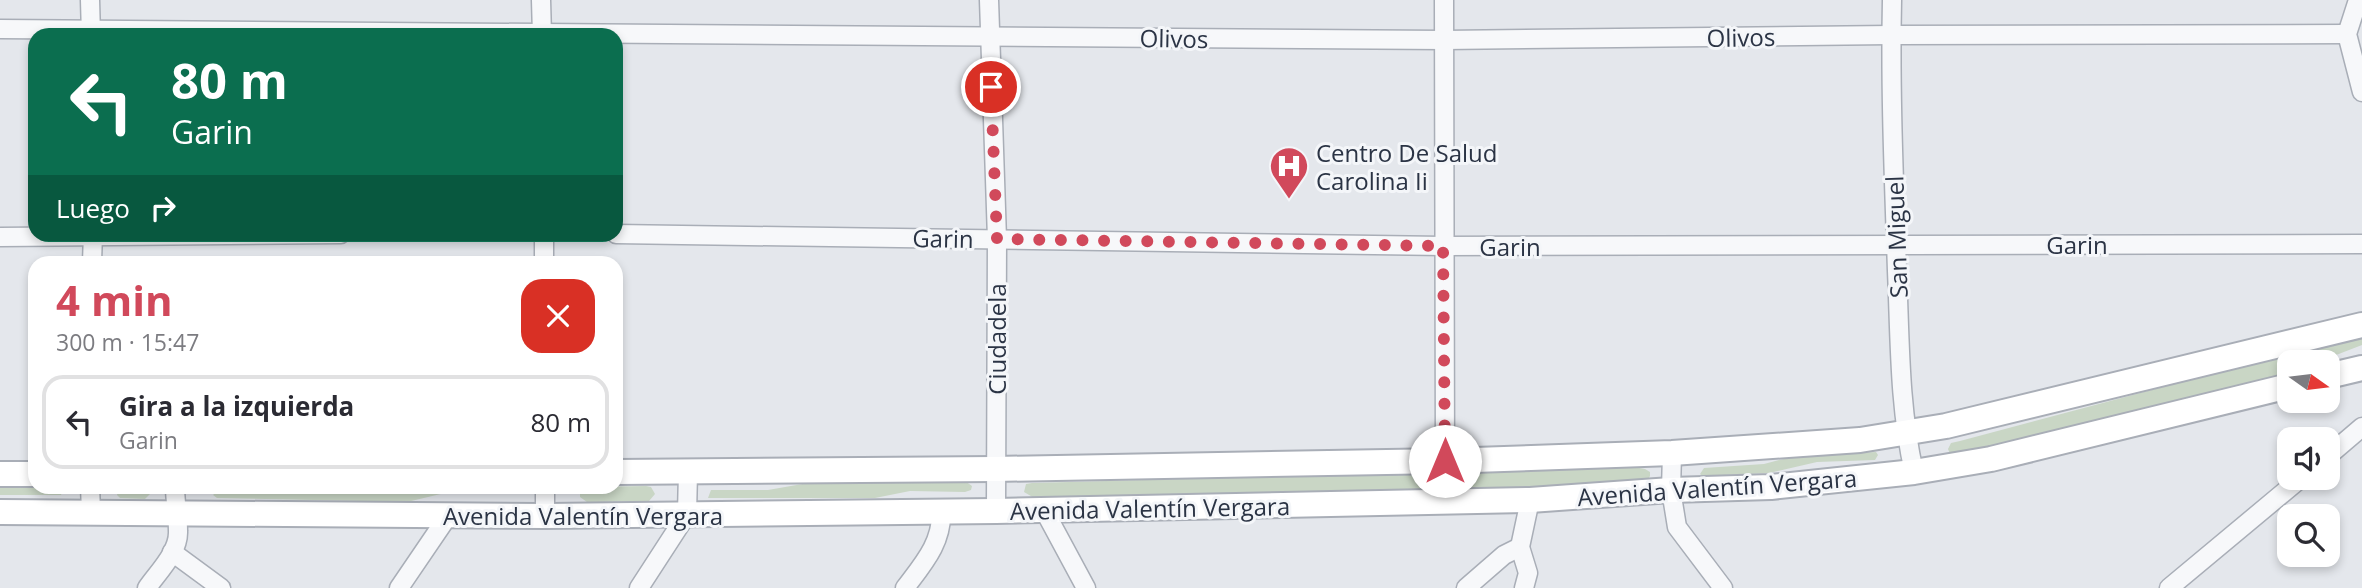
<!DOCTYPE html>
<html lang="es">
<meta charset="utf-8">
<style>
:root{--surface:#fff;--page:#f2f2f3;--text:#2b2b33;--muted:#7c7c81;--line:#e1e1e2;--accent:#d1495b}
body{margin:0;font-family:"Open Sans",sans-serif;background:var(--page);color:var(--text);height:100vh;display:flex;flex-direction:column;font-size:26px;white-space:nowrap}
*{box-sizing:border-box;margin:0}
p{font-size:23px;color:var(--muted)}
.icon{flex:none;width:38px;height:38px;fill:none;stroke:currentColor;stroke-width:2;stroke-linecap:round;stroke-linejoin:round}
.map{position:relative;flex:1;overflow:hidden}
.sheet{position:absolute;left:28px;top:256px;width:595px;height:238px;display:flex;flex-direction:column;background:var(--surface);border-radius:21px;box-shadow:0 4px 10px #0003}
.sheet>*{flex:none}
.banner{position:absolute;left:28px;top:28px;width:595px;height:214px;border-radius:21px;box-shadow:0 4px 10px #0003;background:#0b6e4f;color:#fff;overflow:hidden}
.needle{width:46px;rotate:104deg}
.controls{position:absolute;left:2277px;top:350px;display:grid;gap:14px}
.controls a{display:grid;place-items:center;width:63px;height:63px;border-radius:14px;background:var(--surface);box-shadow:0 4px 10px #0003;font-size:35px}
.pin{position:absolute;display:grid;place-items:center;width:60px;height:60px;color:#fff;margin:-30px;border:4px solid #fff;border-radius:50%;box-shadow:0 2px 7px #0007}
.me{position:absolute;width:77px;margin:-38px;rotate:0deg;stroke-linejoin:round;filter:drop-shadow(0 0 5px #0008)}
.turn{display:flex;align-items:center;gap:24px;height:147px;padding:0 28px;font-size:32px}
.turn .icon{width:91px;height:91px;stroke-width:2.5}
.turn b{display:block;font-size:49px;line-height:60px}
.then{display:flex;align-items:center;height:66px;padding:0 28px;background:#0003;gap:14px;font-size:26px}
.round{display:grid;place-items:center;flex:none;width:74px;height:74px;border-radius:21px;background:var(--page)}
.head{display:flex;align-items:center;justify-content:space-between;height:119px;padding:0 28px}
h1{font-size:42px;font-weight:700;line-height:52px;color:var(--accent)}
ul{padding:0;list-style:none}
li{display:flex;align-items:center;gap:21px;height:94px;margin:0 14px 10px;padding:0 14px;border:4px solid var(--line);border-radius:21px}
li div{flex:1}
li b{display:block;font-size:26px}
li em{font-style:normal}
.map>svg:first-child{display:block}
.green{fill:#c9d6c5}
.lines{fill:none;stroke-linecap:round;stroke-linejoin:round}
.street-casing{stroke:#a9aeb7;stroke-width:21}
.secondary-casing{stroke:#a9aeb7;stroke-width:28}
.street{stroke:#f7f8fa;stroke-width:18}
.secondary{stroke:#fff;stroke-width:24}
.route{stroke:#d1495b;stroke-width:12;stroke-dasharray:0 21.6}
.labels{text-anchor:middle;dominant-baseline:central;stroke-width:6;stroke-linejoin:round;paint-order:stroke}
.street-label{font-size:24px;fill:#2b3445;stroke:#f4f6f9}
.poi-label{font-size:24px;fill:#2b3445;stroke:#f4f6f9;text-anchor:start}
</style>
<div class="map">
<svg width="2362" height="588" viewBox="0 0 2362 588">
<rect width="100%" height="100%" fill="#e4e7ec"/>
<g class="green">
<polygon points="2362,334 2362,345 2318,362 2289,362 2289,373 2267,379 1962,457 1950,454 1948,449 1951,443 1960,441"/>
<polygon points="1876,452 1878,455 1875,460 1817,462 1769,473 1702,476 1700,474 1704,468 1764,464 1795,456"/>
<polygon points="1634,467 1645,469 1650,472 1650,476 1648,480 1634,484 1036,499 1024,492 1026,484 1032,483"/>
<polygon points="965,481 972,486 971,490 965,492 910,491 875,498 708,498 711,490 768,490 808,483"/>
<polygon points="0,486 63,487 64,489 61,495 0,495"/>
<polygon points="119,486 150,487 151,493 145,499 120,498 117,495"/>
<polygon points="305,486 522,486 522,487 518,491 514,492 449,492 407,502 217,498 213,495 218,490 283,491"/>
<polygon points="646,486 651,487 655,494 649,501 587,502 580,497 580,494 585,487"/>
</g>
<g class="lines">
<g class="street-casing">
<g id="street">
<polyline points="90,0 91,35"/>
<polyline points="541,0 542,35"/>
<polyline points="989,0 997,239 996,511"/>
<polyline points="1444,0 1445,461"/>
<path d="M1892,0C1890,90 1894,181 1897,271C1900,339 1899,406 1914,472"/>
<polyline points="2358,0 2347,34 2362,92"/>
<polyline points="0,29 1444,40 1891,35 2347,34"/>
<polyline points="544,234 544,262"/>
<polyline points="616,234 1443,246 2362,244"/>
<polyline points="0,237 341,234"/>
<polyline points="92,262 93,234"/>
<polyline points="1672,453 1671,490 1677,527 1723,588"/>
<polyline points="2328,456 2362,427"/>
<polyline points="90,486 91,512"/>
<polyline points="1044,510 1086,588"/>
<polyline points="545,516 545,486"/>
<polyline points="172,552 221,588"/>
<path d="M147,588C158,572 179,552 178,531C178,516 175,501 175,486"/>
<polyline points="399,588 448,516"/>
<polyline points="639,588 687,514 688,472"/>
<path d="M905,588C923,564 943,542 941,510"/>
<polyline points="1466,588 1504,555 1520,547"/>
<polyline points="1524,588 1528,573 1520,547 1530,500"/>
<polyline points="2169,588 2301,478"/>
</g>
</g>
<g class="secondary-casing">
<g id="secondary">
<polyline points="2328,376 2362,368"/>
<polyline points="616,472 995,469 1445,461 1672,453 1860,440 1946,426 2362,325"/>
<polyline points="0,474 35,474"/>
<polyline points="0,512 545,516 996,511 1530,500 1671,490 1771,487 1914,472 1991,459 2289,386"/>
</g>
</g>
<use href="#street" class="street"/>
<use href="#secondary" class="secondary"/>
</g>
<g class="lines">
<polyline class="route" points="991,87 997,239 1443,246 1445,461"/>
</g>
<defs>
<g id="hospital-pin" transform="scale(2.0125)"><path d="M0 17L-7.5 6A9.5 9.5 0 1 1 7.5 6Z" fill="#d1495b" stroke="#f4f6f9"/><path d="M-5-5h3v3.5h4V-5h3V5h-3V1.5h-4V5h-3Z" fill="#fff"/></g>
</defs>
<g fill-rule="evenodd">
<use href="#hospital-pin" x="1289" y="166"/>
</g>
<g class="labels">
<g class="street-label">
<text transform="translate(1741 37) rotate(-1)">Olivos</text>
<text transform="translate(1174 38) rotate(1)">Olivos</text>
<text transform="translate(1896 237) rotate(-92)">San Miguel</text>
<text transform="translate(943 238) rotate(1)">Garin</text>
<text x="2077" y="244">Garin</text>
<text x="1510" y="246">Garin</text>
<text transform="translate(996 339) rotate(-90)">Ciudadela</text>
<text transform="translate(1717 487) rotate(-4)">Avenida Valentín Vergara</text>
<text transform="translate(1150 508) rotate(-1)">Avenida Valentín Vergara</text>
<text x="583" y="515">Avenida Valentín Vergara</text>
</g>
<g class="poi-label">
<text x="1316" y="152">Centro De Salud<tspan x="1316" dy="28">Carolina Ii</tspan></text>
</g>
</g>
</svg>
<div class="controls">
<a><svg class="needle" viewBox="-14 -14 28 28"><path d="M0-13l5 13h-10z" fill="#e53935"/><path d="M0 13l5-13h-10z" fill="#7c7c81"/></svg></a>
<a><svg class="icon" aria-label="sound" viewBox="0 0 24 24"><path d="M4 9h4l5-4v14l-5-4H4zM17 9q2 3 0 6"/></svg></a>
<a><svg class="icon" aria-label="search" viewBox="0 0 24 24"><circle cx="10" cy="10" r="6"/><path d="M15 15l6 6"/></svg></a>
</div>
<div class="pin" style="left:991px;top:87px;background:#d93025"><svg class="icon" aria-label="arrive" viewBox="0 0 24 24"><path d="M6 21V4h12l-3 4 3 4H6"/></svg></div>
<svg class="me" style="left:1445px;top:461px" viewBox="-20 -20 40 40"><circle r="19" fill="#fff"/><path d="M0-13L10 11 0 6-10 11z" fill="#d1495b"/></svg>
<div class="banner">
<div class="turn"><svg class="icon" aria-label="left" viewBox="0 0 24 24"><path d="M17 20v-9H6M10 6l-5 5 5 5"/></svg><div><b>80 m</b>Garin</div></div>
<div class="then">Luego<svg class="icon" aria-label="right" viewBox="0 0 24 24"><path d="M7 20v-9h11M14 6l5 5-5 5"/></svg></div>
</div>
<section class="sheet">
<div class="head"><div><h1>4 min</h1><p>300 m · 15:47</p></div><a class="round" style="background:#d93025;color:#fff"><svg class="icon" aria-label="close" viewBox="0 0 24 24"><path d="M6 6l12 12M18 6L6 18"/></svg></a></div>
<ul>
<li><svg class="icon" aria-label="left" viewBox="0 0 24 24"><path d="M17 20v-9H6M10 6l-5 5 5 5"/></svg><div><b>Gira a la izquierda</b><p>Garin</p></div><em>80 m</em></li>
</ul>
</section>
</div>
